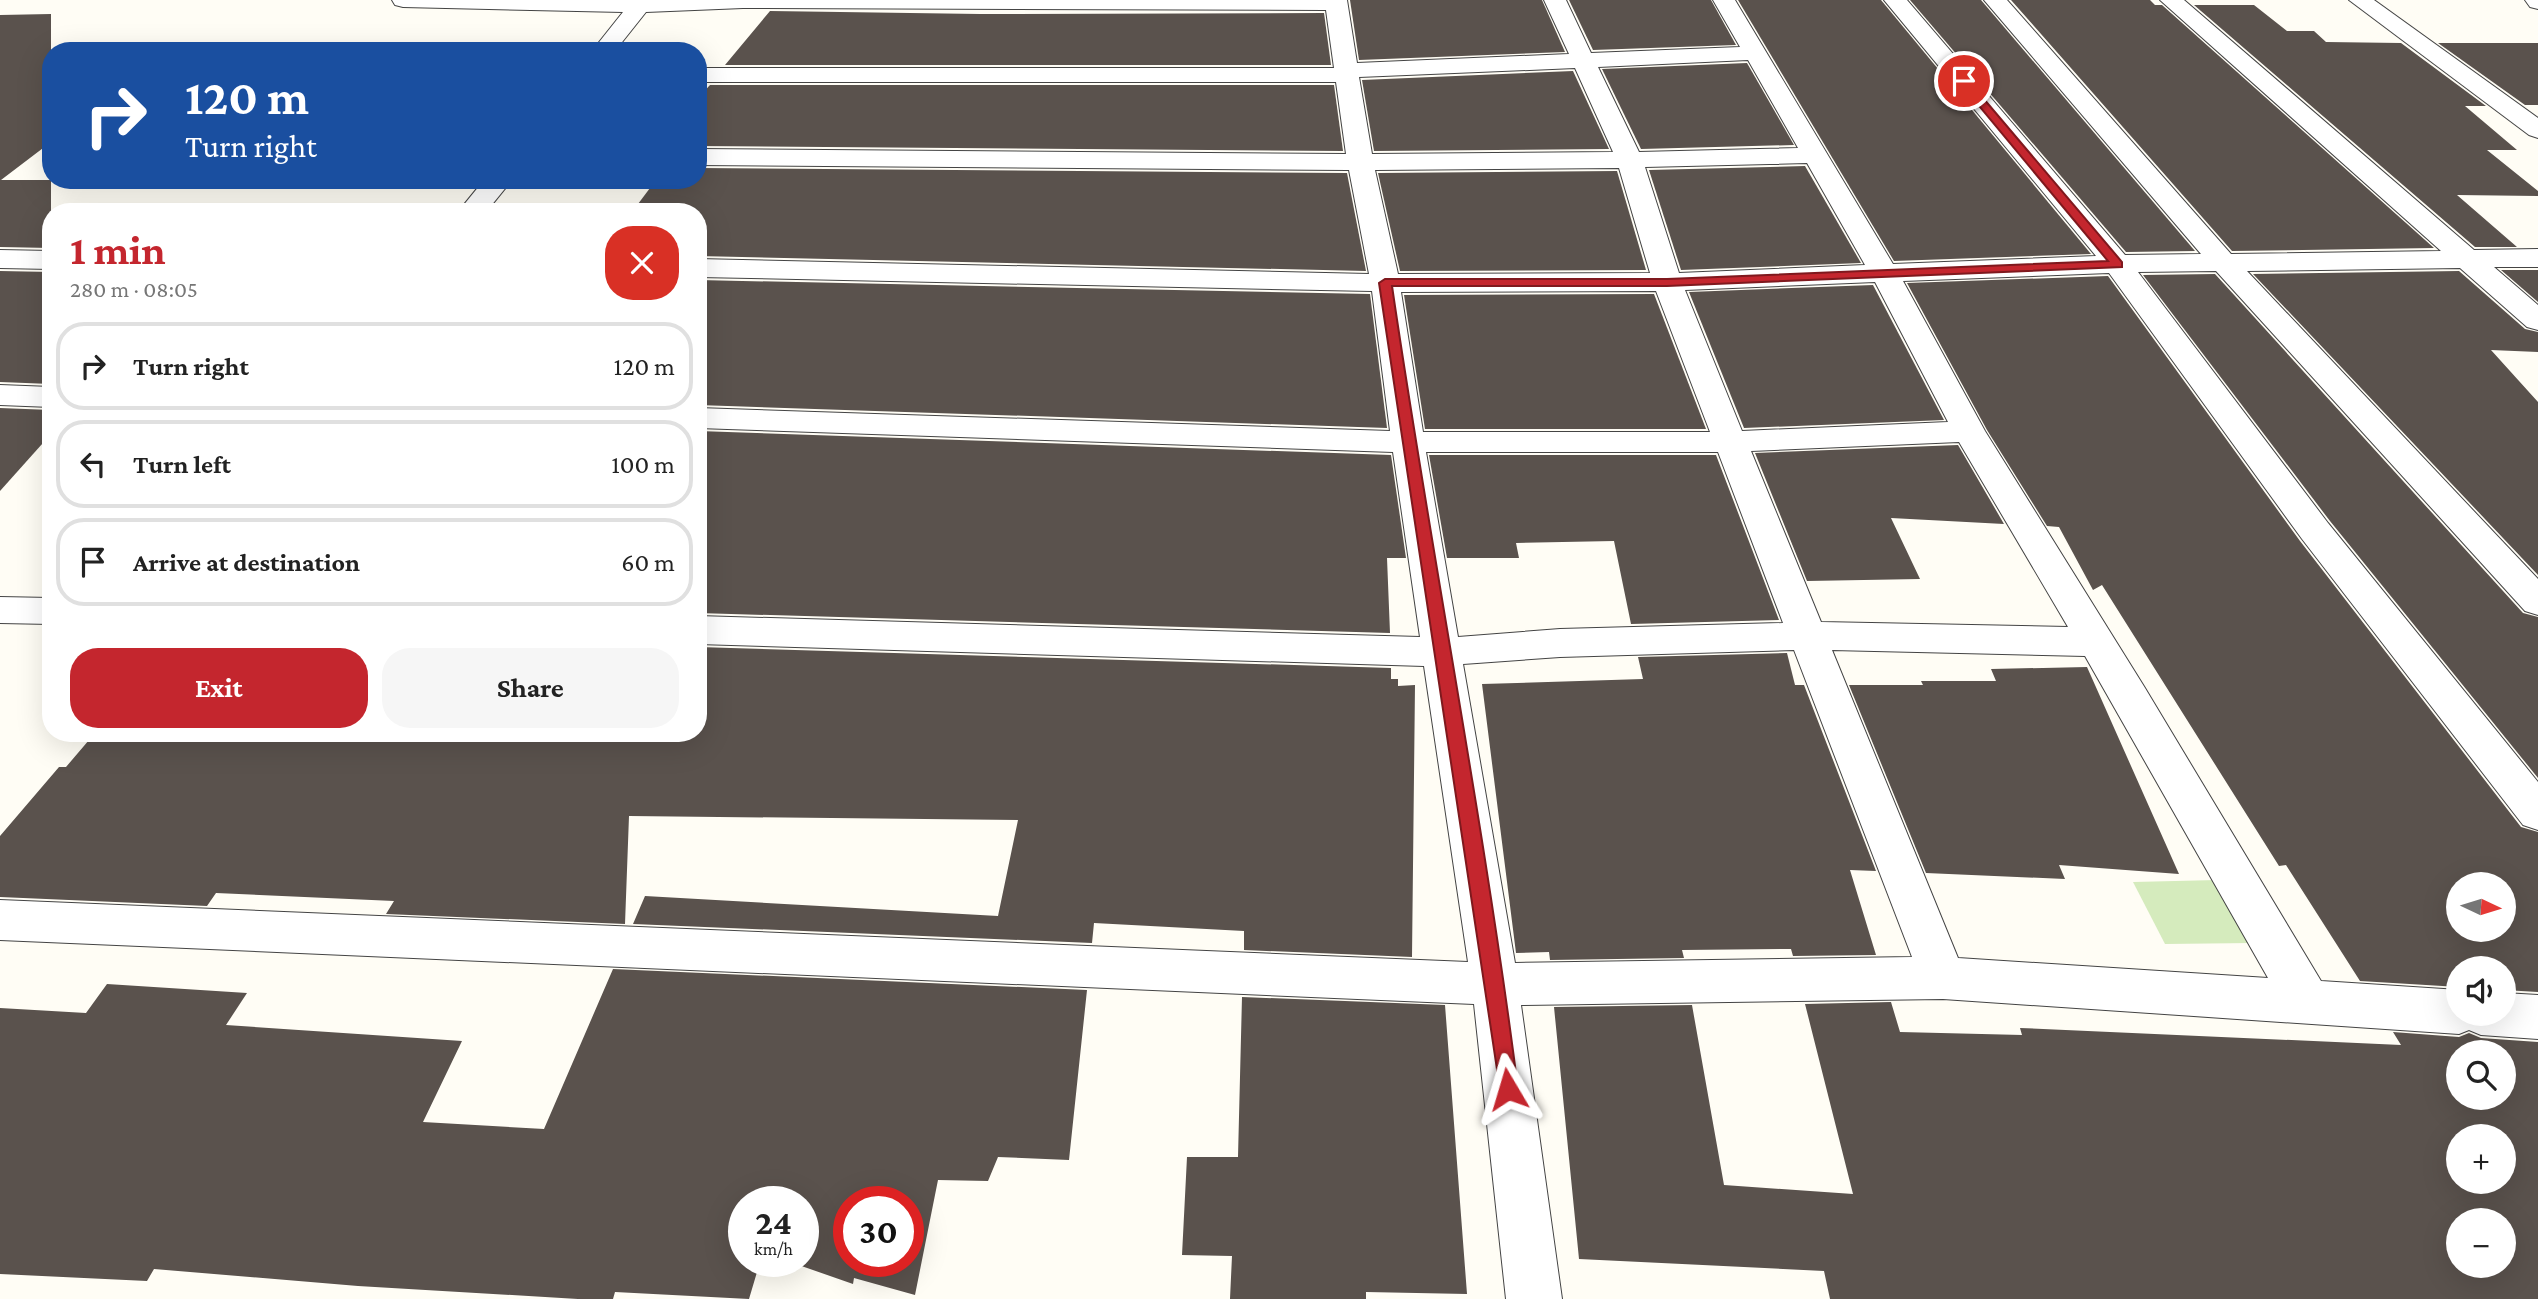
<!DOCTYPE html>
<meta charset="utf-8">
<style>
:root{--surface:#fff;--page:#f6f6f6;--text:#222;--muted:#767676;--line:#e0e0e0;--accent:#c4262e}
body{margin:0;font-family:"Crimson Pro",serif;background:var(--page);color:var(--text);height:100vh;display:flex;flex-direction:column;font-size:26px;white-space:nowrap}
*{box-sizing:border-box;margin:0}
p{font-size:23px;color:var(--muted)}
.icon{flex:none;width:38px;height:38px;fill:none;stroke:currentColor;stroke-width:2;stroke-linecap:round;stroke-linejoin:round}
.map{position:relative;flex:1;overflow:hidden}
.drawer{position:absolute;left:42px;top:203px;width:665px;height:539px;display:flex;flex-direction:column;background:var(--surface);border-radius:28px;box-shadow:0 7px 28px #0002}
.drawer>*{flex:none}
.guide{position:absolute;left:42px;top:42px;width:665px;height:147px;border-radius:28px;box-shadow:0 7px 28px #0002;background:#1a4fa0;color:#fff;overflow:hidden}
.needle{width:46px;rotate:94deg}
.tools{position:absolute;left:2446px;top:872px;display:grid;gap:14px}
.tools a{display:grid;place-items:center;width:70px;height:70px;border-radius:50%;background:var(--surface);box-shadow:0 7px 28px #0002;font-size:35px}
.speed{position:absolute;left:728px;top:1186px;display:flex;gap:14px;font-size:35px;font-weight:700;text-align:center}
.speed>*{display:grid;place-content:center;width:91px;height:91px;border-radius:50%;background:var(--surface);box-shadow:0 7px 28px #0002;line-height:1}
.speed small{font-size:18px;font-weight:400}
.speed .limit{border:10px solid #d22;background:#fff;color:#111}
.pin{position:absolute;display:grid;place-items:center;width:60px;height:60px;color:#fff;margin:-30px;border:4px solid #fff;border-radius:50%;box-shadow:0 2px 7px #0007}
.me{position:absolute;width:77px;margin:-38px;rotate:353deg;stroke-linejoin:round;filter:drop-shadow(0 0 5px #0008)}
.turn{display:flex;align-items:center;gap:24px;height:147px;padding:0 28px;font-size:32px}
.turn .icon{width:91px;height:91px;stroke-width:2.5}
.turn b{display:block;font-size:49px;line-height:60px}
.round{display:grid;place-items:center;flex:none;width:74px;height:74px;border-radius:28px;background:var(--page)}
.head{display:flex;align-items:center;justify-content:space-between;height:119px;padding:0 28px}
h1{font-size:42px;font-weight:700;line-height:52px;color:var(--accent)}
.button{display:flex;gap:14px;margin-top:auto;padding:14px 28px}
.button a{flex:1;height:80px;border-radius:28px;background:var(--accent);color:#fff;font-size:28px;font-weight:700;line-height:80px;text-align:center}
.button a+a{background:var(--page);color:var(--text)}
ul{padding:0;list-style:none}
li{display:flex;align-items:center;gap:21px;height:88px;margin:0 14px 10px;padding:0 14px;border:4px solid var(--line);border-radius:28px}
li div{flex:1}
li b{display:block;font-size:26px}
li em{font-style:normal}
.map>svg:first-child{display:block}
.green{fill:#d5ebbd}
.building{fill:#5a524d;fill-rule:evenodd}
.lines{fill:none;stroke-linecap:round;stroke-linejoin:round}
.street-casing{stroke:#444;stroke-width:2}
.street{fill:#fff;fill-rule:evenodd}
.route{fill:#c4262e;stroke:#7f191e;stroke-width:2}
</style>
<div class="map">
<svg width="2538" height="1299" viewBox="0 0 2538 1299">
<rect width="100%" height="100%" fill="#fffdf5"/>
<polygon class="green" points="2217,880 2253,943 2165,944 2133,882"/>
<g class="building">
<polygon points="1350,0 1542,0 1565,52 1359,60"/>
<polygon points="1569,0 1711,0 1736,45 1593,50"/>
<polygon points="1738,0 1881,0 2091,254 1894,261"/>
<polygon points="1910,0 1981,0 2195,251 2126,252"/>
<polygon points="2011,0 2150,0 2155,5 2162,5 2434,248 2232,251"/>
<polygon points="2194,5 2254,5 2287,31 2314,31 2326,42 2401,43 2486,106 2465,106 2517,150 2487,150 2538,191 2538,196 2457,195 2517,247 2475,247"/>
<polygon points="770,11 980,14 1324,13 1331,65 725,65"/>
<polygon points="51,14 51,142 1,180 51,180 51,248 0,247 0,15"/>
<polygon points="2438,43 2538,43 2538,105 2525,105"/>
<polygon points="1747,63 1794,145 1641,149 1602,69"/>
<polygon points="1573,71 1609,149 1374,151 1362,80"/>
<polygon points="710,85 1334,85 1343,151 698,146 698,98"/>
<polygon points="1805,166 1861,263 1681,270 1649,170"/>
<polygon points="698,168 1347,173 1366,271 698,256 698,211 632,212 656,180 698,180"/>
<polygon points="1617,171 1646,270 1400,271 1378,173"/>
<polygon points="2501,270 2538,270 2538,302"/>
<polygon points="0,271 51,272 51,384 0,382"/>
<polygon points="2459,271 2525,329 2538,332 2538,352 2491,350 2538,402 2538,575 2253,274"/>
<polygon points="2215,274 2523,613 2538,617 2538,778 2330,521 2143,275"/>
<path d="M2108,276L2300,541L2521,827L2538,832V992L2504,990V968H2459V987L2360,981L2286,865L2279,866L2102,585L2093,590L2059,527L2047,526L1987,430L1907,283ZM2459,884H2504V929H2459Z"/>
<polygon points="698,280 1370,294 1387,428 698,405"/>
<polygon points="1873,285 1944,420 1744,428 1689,292"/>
<polygon points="1654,294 1706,429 1425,429 1404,295"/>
<polygon points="0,408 51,410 51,434 0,491"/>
<polygon points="698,431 1391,455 1406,558 1387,558 1390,633 698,613"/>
<polygon points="1958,445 2004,524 1891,518 1920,579 1807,581 1755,453"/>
<polygon points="1429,455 1716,455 1779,620 1631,624 1614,541 1516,543 1519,558 1447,558"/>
<polygon points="698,647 1391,668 1391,679 1398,679 1398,686 1415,685 1412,957 1244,950 1244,931 1094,923 1092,943 633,924 645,896 998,916 1018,820 629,816 625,924 386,914 394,901 216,893 207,906 0,897 0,836 59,767 66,767 95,733 698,733"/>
<polygon points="1787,653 1795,685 1804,685 1876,871 1850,870 1876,955 1793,956 1791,949 1682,950 1684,958 1550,960 1549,952 1516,953 1482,684 1643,679 1638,657"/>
<polygon points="2087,667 2179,874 2059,865 2065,879 1926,873 1849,685 1923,685 1921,681 1996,681 1991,669"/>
<path d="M613,969L1087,990L1069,1160L998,1157L988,1181L938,1180L915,1295L854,1278L853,1284L790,1262H803V1202H744V1262H760L749,1299L615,1292L613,1299H578L358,1286L154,1269L147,1281L0,1274V1008L86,1013L107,984L247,993L226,1025L462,1041L423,1122L544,1129ZM849,1202H908V1262H849Z"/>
<polygon points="1242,997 1445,1005 1467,1294 1366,1292 1366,1299 1230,1299 1232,1256 1182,1255 1187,1157 1238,1157"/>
<path d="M1891,1002L1900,1032L2022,1035L2020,1028L2401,1045L2393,1032L2459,1037L2469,1033L2481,1038L2538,1042V1299H1830L1824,1271L1579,1259L1554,1007L1692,1005L1724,1185L1853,1194L1805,1004ZM2459,1052H2504V1097H2459ZM2459,1136H2504V1181H2459ZM2459,1220H2504V1265H2459Z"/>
</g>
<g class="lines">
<g class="street-casing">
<g id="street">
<path d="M392,0H1347L1357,63L1569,54L1544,0H1566L1591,53L1740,47L1713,0H1735L1893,264L2096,256L1884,0H1907L2125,255L2201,254L1984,0H2007L2231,254L2441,251L2160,0H2184L2474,250L2538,249V267H2494L2538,305V330L2527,327L2460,268L2247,271L2538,579V615L2525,611L2216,271L2138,272L2328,523L2538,782V830L2523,825L2302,539L2109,273L1903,281L1985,431L2145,688L2321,981L2459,990V1013H2504V993L2538,995V1039L2481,1035L2469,1030L2459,1034L1943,999L1521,1005L1562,1299H1506L1474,1004L0,940V900L1468,962L1424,666L698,644V616L1420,637L1393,452L698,428V408L1390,431L1372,291L698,277V259L1369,274L1349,170L698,165V149L1346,154L1336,82H698V68H1334L1326,10L743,8L646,12L615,51H592L623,12L403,7L395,5ZM1748,60L1798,148L1639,152L1598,67ZM1575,68L1613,152L1372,154L1359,77ZM1807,163L1865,265L1679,273L1645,167ZM1619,168L1650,273L1398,274L1375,170ZM1875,282L1948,422L1742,431L1685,290ZM1656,291L1710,432H1423L1401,292ZM1959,442L2068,627L1821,622L1751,451ZM1426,452H1718L1783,623L1560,629L1458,637ZM1794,650L1912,957L1515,963L1463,664L1560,657ZM1832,650L2085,656L2268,978L1958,958Z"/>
<polygon points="2349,0 2374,0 2538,118 2538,138 2529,135"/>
<polygon points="2525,0 2538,0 2538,9 2530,7"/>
<polygon points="484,180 512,180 486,212 458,212"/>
<polygon points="0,250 51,251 51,269 0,268"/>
<polygon points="0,385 51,387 51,407 0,405"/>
<polygon points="0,597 51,598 51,624 0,623"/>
</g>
</g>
<use href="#street" class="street"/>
</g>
<path class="route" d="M1960,79H1967L2122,262V267L1667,286H1392C1431,554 1484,821 1518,1089L1515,1096L1508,1099L1501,1096L1379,283L1385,279H1667L2108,261L1960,83Z"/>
</svg>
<div class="tools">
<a><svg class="needle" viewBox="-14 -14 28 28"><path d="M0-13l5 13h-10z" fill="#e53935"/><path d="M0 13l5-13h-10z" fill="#767676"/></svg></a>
<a><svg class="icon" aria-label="sound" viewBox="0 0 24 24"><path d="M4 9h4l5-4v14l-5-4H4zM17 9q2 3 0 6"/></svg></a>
<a><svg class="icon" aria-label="search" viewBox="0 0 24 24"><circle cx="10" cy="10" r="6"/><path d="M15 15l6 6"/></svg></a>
<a>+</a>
<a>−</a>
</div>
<div class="speed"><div>24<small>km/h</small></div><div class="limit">30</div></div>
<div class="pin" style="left:1964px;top:81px;background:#d93025"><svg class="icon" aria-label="arrive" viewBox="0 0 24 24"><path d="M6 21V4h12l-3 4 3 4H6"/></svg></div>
<svg class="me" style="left:1508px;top:1089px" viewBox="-20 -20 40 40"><path d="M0-17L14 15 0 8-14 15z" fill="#c4262e" stroke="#fff" stroke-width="4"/></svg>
<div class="guide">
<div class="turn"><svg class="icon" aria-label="right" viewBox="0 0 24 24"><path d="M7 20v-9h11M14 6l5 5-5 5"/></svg><div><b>120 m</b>Turn right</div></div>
</div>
<section class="drawer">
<div class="head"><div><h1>1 min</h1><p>280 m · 08:05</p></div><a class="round" style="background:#d93025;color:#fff"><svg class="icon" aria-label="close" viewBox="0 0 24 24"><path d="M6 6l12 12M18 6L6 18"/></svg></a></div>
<ul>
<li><svg class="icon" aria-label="right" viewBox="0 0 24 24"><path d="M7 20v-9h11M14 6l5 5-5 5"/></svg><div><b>Turn right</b></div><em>120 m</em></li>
<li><svg class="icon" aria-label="left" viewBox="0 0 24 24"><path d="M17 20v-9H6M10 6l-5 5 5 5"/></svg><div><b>Turn left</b></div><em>100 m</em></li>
<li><svg class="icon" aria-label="arrive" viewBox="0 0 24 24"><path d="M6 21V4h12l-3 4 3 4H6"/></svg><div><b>Arrive at destination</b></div><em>60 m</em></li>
</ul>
<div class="button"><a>Exit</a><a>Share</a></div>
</section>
</div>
